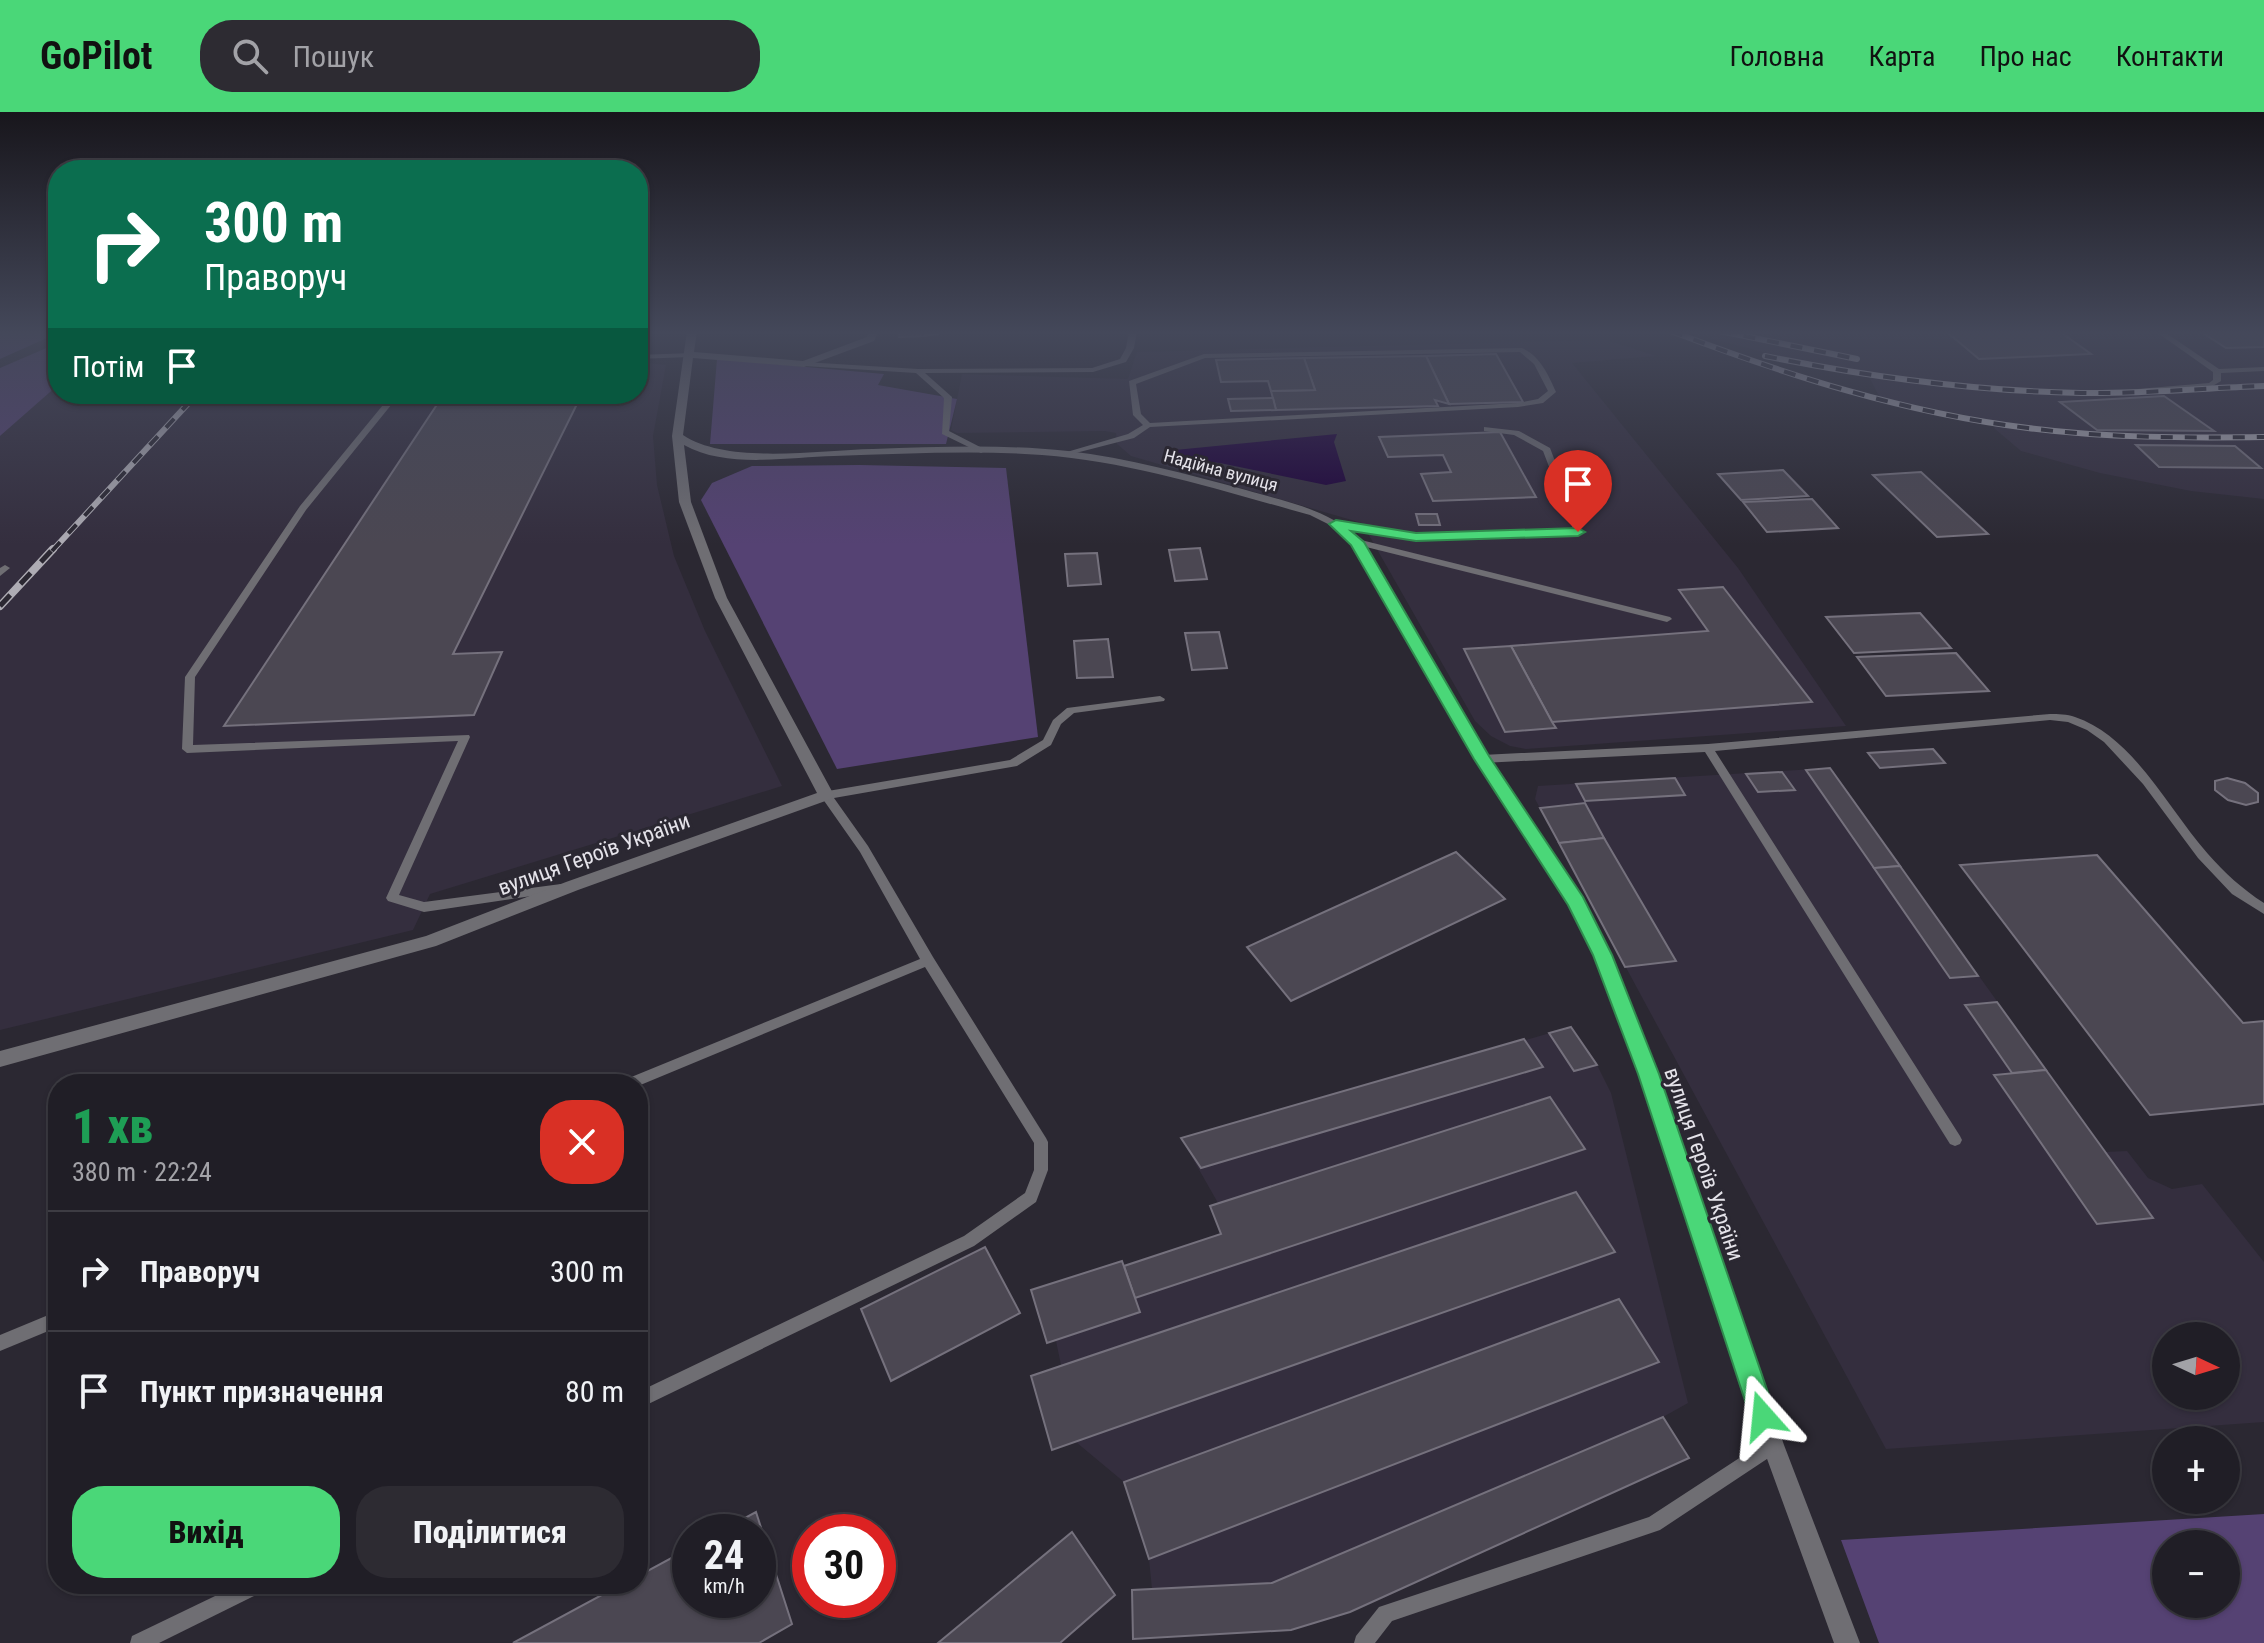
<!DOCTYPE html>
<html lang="uk">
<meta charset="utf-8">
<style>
:root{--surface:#201e26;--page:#2d2b32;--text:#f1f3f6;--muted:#a2a2a7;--line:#3d3c43;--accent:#4ad778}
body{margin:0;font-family:"Roboto Condensed",sans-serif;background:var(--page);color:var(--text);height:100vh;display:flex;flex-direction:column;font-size:30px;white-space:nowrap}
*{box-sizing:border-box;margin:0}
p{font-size:26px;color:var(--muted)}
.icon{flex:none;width:44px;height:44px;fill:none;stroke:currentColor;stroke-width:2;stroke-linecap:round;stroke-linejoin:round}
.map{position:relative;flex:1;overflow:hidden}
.details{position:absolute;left:48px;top:962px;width:600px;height:520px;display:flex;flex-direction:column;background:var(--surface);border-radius:32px;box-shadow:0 2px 6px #0004,0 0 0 2px var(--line)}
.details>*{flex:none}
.banner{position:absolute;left:48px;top:48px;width:600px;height:244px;border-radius:32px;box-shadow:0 2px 6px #0004,0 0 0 2px var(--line);background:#0b6e4f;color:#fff;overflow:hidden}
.needle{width:52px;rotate:94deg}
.buttons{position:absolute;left:2152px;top:1210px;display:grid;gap:16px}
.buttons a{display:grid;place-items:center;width:88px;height:88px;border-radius:50%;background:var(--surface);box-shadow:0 2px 6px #0004,0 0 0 2px var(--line);font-size:40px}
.speed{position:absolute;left:672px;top:1402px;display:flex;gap:16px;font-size:40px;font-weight:700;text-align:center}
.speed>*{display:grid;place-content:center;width:104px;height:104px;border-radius:50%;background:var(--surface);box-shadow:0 2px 6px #0004,0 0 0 2px var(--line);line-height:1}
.speed small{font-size:20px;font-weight:400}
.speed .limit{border:12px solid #d22;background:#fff;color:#111}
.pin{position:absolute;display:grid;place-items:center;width:68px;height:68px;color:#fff;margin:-82px -34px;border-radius:50% 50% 50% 0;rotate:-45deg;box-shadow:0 0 8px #0007}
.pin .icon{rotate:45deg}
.me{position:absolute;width:88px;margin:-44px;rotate:342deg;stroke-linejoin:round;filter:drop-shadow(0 0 6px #0008)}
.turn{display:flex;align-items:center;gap:28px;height:168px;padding:0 24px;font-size:36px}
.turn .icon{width:104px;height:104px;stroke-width:2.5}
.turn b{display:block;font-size:56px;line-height:68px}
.then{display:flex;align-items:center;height:76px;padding:0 24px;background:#0003;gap:16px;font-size:30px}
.round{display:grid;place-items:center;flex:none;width:84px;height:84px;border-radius:32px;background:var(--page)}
.headline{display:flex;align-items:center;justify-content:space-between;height:136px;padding:0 24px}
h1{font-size:48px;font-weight:800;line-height:60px;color:#1e9e55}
.primary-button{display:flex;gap:16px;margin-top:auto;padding:16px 24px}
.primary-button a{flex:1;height:92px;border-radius:32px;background:var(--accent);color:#111;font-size:32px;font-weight:800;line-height:92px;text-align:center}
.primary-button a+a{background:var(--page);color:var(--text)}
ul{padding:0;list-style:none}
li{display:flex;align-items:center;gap:24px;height:120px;padding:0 24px;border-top:2px solid var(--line)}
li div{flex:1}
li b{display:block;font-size:30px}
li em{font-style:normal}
header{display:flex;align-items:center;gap:48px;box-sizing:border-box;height:112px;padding:0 40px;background:var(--accent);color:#111}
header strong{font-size:38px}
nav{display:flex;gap:44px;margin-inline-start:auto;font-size:28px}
.search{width:560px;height:72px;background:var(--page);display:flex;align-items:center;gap:20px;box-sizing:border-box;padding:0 28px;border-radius:32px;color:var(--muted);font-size:30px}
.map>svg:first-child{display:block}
.built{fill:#342e3e;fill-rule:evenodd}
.green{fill:#554273;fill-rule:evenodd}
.water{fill:#1d003a}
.building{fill:#4b4752;stroke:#75717d;stroke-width:2}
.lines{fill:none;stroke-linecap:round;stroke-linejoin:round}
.lane{fill:#6f6e73;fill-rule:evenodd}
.street{fill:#6f6e73;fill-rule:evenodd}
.rail-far1-casing{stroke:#aeacb4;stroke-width:6}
.rail-casing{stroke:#aeacb4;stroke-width:8}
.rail-far1{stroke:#2b2832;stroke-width:4;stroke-dasharray:12;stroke-linecap:butt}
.rail{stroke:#2b2832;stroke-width:5;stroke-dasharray:15;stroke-linecap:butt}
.route{fill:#4ad778;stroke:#308c4e;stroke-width:2}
.labels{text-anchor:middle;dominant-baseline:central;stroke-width:6;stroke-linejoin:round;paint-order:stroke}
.far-street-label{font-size:18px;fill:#e5e3ea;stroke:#2b2832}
.street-label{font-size:22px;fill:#e5e3ea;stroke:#2b2832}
</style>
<header>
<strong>GoPilot</strong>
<div class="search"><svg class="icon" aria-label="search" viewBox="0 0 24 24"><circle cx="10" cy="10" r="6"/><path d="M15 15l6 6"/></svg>Пошук</div>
<nav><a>Головна</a><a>Карта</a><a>Про нас</a><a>Контакти</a></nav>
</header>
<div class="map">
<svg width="2264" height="1531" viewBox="0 0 2264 1531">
<rect width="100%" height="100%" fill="#2b2832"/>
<g class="built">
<polygon points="1681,219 2264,219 2264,387 2191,379 2100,361 2021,339 1995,317 1991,308 1880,286 1867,261 1791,247"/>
<polygon points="1607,228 1656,244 1572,251 1738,456 1846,614 1526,637 1510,634 1491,624 1475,609 1362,411 1131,344 1117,332 1116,321 1105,319 957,321 951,318 962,262 1128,267 1137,240"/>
<polygon points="638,250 666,253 653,324 657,373 674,444 705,519 782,674 430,782 413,818 0,918 0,324 58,272 58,282 638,282"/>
<path d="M1830,656L2105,1040L2127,1039L2148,1066L2172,1077L2202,1072L2264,1150V1310L1886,1337L1535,687L1538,674ZM2166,1224H2226V1284H2166Z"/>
<polygon points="1571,915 1597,953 1611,981 1688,1291 1663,1305 1689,1346 1350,1500 1291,1518 1133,1527 1132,1478 1152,1477 1149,1447 1124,1370 1076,1330 1052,1338 1031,1264 1061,1253 1056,1229 1047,1231 1031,1178 1122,1149 1124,1154 1221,1122 1210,1094 1218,1091 1181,1026"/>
</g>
<g class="green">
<polygon points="0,219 58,219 58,221 0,247"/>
<polygon points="58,231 58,273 0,324 0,256"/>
<polygon points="717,247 884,262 878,273 957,287 946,332 710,332"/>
<polygon points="859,353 1006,356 1038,625 837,657 701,388 712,371 752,354"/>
<path d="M2264,1402V1531H1879L1841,1428ZM2226,1432V1492H2166V1432Z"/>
</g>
<polygon class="water" points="1337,322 1334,330 1346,369 1326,373 1220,351 1177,346 1172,342 1175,338"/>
<g class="building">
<polygon points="900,219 938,219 938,222 923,224 899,225"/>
<polygon points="2059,219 2091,242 1979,247 1948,221"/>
<polygon points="2200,219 2264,219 2264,235 2226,236"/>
<polygon points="1496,242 1523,290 1449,292 1426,244"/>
<polygon points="1426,244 1449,292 1435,288 1438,294 1276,298 1271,279 1315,278 1304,246"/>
<polygon points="1304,246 1315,278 1271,279 1268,269 1221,270 1216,248"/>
<polygon points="444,282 582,282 453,542 502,540 474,603 224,614"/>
<polygon points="2164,284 2214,319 2097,318 2060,290"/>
<polygon points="1273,286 1276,298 1231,299 1228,287"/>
<polygon points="1500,320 1536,385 1433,389 1421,362 1451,360 1443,343 1388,345 1379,325"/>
<polygon points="2136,333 2235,334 2261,356 2159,355"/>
<polygon points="1783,358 1808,384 1741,388 1718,362"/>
<polygon points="1921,360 1988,422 1937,425 1873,363"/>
<polygon points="1812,387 1838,416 1767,420 1743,390"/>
<polygon points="1416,402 1437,402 1440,413 1419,413"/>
<polygon points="1200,436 1207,467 1175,469 1169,438"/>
<polygon points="1097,441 1101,472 1068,474 1065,442"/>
<polygon points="1723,475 1812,590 1552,610 1511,534 1708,519 1679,478"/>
<polygon points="1920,501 1951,536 1854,541 1826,505"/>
<polygon points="1219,520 1227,556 1192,558 1185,521"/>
<polygon points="1108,527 1113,565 1077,566 1074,529"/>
<polygon points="1511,534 1552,610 1556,616 1505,620 1464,537"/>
<polygon points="1956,541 1989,579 1886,584 1857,545"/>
<polygon points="1933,637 1945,651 1880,656 1868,641"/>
<polygon points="1830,656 1900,754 1874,756 1806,658"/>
<polygon points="1782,660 1795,678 1758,680 1746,662"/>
<polygon points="1675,666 1685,683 1585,689 1576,672"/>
<polygon points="2227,666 2245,671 2258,681 2258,690 2246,693 2228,688 2215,678 2215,669"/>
<polygon points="1585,691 1604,726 1559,731 1540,696"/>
<polygon points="1604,726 1676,849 1625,855 1559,731"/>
<polygon points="1456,740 1505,787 1291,889 1247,835"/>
<polygon points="2097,743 2243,911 2264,909 2264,992 2150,1003 1960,753"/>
<polygon points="1900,754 1978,864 1950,866 1874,756"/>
<polygon points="1997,890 2046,958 2012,961 1965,893"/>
<polygon points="1571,915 1597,953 1574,959 1549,921"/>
<polygon points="1524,927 1543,955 1201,1056 1181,1026"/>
<polygon points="2046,958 2106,1041 2153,1106 2097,1112 1994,963"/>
<polygon points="1550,985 1585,1037 1135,1186 1124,1154 1221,1122 1210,1094"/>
<polygon points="1576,1080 1615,1140 1052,1338 1031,1264"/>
<polygon points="985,1135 1020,1201 891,1269 861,1197"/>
<polygon points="1122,1149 1140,1200 1047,1231 1031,1178"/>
<polygon points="1619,1187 1659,1250 1149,1447 1124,1370"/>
<polygon points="1663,1305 1689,1346 1350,1500 1291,1518 1133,1527 1132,1478 1272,1471"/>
<polygon points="756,1400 792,1512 759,1531 513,1531 622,1472 638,1472 638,1464 690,1436 690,1488 758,1488 758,1420 719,1420"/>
<polygon points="1072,1420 1115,1483 1060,1531 938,1531"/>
</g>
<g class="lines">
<g class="lane">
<polygon points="1129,219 1137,219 1134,236 1126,250 1093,260 925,261 952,285 949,319 984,337 985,339 981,341 942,322 944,286 916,261 804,254 800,252 804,250 918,257 1092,256 1120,247 1126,236"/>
<polygon points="2155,219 2163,219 2219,257 2264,255 2264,259 2221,261 2221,269 2211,275 2111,283 2111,279 2114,279 2209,271 2213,268 2213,260"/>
<path d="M1522,236C1540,244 1548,262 1556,280L1543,291L1518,295L1150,315L1134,326L1064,344L1060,342L1128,322L1143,313L1133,303L1129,269L1204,242ZM1520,240L1534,252L1548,279L1538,287L1518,291L1150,311L1141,302L1136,272L1205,246Z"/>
<polygon points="692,241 693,243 689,245 638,247 638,243"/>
<polygon points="392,282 400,282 306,398 195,565 193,633 469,623 470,625 399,783 424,790 561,772 565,773 567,776 565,779 424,800 388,789 386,786 458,629 187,641 182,637 185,565 300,394"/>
<polygon points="1484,315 1519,319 1550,336 1582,420 1581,422 1416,428 1336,415 1332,412 1336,409 1416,422 1573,417 1543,339 1514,323 1484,319"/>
<polygon points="1357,427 1670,505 1672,507 1667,510 1354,432 1353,430"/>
<polygon points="5,453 10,456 0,464 0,456"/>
<polygon points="1160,584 1165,587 1164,589 1074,601 1061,612 1051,633 1017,654 834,686 868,734 933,845 1046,1026 1048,1030 1048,1058 1036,1090 974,1134 638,1297 638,1280 964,1124 1025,1081 1034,1058 1034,1031 925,855 638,974 638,972 622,972 624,968 920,847 860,740 820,683 822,680 1010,648 1043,628 1053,608 1067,596"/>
<path d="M2050,602C2058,602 2067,602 2075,605C2134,625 2168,697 2208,742C2225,761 2242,777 2264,791V802L2232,782L2198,746L2143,672L2104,630L2087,618L2068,610L2050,608L1715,639L1960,1024L1962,1028L1960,1032L1955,1034L1950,1032L1705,640L1482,651L1477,647L1482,643L1708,632Z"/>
<polygon points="58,1199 58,1215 0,1239 0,1223"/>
<polygon points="1773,1324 1779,1327 1782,1333 1779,1339 1660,1418 1392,1509 1375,1531 1354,1531 1356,1524 1379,1495 1649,1405"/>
<polygon points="240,1472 269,1472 266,1478 159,1531 130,1531 132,1524"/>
</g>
<path class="street" d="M687,219H697L694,240L803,249L867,225L869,219H879L874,229L804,255L693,246L683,323C728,353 819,338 873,337C938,335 1003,332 1068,339C1128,346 1187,362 1246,378C1291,391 1324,396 1361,427L1488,645L1582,786L1611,843L1657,962L1784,1333L1860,1531H1834L1762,1333L1639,962L1595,843L1569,793L1475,647L1352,432L1332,414L1310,403C1222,379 1134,350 1042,343C973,338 903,342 834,344C787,345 727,357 684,333L691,390L727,486L834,683L831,687L578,778L436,834L0,955V939L426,824L566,770L817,681L715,486L679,390L672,324Z"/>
<g class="rail-far1-casing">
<g id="rail-far1">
<path d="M1671,219C1786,263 1905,301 2028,316C2106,326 2185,326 2264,325"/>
<polyline points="1720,219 1857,247"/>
<path d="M1765,244C1869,265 1974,279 2081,281C2142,282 2203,276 2264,274"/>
<polyline points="52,439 197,282"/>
</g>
</g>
<g class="rail-casing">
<polyline id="rail" points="0,494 53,437"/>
</g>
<use href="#rail-far1" class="rail-far1"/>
<use href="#rail" class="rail"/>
</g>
<linearGradient id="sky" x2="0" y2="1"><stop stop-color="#18161c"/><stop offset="0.51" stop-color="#44485a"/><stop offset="1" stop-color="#44485a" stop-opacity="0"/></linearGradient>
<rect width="2264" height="433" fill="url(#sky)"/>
<polygon class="route" points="1336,408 1416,421 1578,416 1585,420 1578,424 1416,429 1351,419 1364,430 1489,644 1583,785 1612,843 1659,962 1776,1304 1772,1313 1763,1317 1754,1313 1750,1304 1638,962 1593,843 1568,793 1474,647 1351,433 1329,412"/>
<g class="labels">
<g class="far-street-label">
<text transform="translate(1221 358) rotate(15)">Надійна вулиця</text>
</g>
<g class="street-label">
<text transform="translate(594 742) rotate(-20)">вулиця Героїв України</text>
<text transform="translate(1704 1052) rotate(71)">вулиця Героїв України</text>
</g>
</g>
</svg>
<div class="buttons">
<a><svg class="needle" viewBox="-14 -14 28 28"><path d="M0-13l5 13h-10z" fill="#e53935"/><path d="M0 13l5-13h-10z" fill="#a2a2a7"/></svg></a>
<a>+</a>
<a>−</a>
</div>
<div class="speed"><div>24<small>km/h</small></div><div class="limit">30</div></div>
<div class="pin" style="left:1578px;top:420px;background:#d93025"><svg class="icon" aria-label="arrive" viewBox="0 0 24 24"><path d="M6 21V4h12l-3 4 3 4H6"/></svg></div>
<svg class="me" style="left:1763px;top:1304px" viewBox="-20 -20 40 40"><path d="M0-17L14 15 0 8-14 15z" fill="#4ad778" stroke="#fff" stroke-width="4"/></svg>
<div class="banner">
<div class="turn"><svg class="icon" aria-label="right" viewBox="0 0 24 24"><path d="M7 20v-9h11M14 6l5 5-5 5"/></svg><div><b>300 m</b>Праворуч</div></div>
<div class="then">Потім<svg class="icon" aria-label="arrive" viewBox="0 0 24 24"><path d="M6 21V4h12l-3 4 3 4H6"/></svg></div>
</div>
<section class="details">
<div class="headline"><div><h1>1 хв</h1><p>380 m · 22:24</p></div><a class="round" style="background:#d93025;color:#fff"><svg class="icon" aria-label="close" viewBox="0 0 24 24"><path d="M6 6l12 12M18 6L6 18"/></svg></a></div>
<ul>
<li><svg class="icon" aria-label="right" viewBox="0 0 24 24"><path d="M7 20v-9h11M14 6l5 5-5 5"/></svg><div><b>Праворуч</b></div><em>300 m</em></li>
<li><svg class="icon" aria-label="arrive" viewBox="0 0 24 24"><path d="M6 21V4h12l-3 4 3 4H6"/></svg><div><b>Пункт призначення</b></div><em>80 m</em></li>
</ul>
<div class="primary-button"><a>Вихід</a><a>Поділитися</a></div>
</section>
</div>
